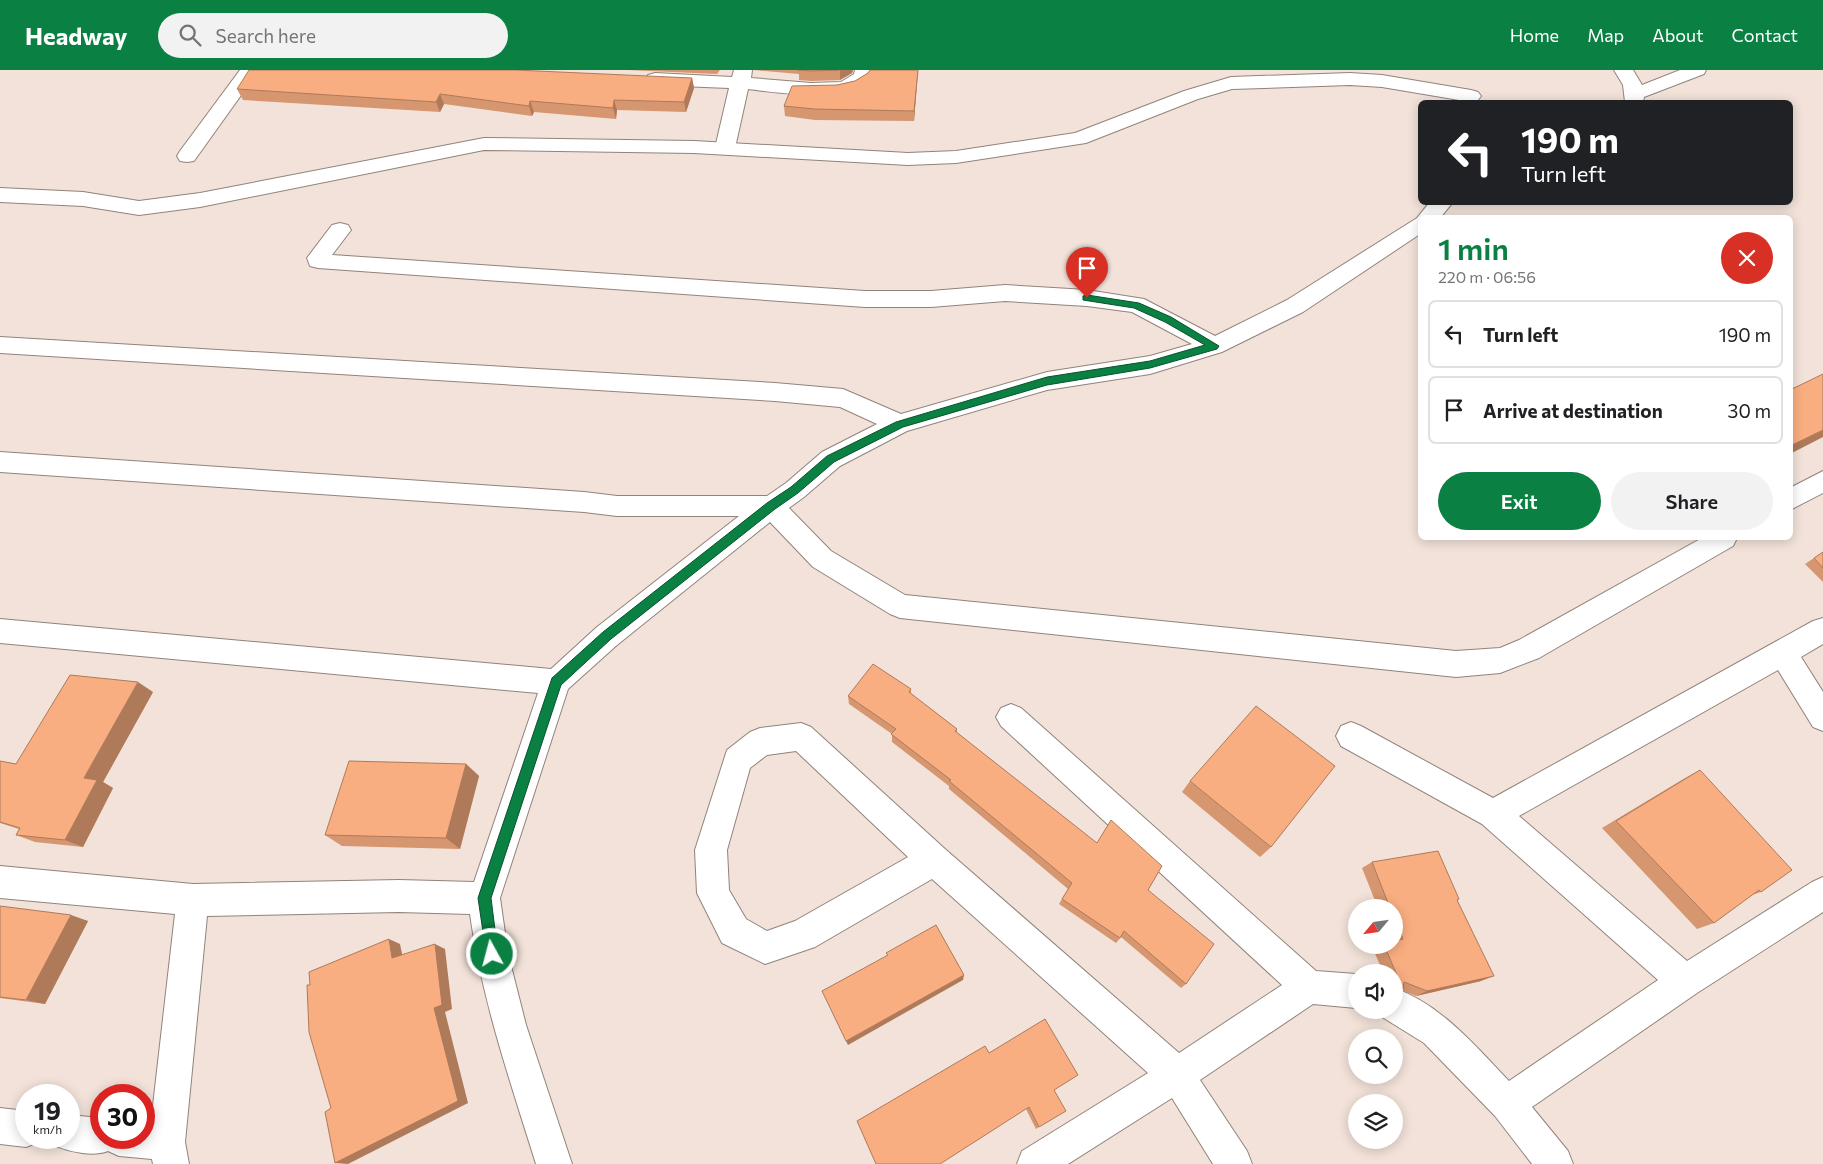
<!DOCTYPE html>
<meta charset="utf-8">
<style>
:root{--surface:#fff;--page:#f2f2f2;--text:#202124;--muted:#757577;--line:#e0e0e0;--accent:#0b8043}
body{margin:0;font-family:Commissioner,sans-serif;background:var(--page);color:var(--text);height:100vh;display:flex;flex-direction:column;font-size:19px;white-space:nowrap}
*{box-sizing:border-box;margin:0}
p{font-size:16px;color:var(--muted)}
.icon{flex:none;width:28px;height:28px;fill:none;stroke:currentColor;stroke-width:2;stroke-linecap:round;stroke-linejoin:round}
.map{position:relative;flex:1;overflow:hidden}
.sheet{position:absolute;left:1418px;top:145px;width:375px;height:325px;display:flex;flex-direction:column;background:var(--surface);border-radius:8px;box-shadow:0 2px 12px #0003}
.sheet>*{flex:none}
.banner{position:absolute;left:1418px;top:30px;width:375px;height:105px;border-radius:8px;box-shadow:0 2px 12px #0003;background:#202124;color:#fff;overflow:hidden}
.needle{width:32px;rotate:241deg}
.buttons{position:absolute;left:1348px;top:829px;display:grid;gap:10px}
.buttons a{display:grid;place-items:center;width:55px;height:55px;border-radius:50%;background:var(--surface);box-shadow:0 2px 12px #0003;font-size:25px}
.speed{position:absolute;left:15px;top:1014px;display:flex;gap:10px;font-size:25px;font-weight:700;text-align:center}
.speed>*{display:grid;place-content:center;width:65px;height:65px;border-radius:50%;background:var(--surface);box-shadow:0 2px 12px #0003;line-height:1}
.speed small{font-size:12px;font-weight:400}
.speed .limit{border:8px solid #d22;background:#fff;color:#111}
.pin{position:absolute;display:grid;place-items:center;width:42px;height:42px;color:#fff;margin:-51px -21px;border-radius:50% 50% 50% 0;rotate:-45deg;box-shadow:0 0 5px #0007}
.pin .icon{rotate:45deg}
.me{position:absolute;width:55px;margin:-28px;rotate:353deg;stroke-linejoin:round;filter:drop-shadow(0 0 4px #0008)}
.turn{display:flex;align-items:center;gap:18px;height:105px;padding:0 20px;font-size:22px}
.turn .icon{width:65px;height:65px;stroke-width:2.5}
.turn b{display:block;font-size:35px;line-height:42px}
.round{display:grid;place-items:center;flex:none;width:52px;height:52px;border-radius:26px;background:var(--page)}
.summary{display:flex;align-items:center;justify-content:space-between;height:85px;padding:0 20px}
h1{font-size:30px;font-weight:600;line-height:38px;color:var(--accent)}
.button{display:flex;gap:10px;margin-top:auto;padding:10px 20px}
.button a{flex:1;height:58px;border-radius:30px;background:var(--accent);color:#fff;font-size:20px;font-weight:600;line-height:58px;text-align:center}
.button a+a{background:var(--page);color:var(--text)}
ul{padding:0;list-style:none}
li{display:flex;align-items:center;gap:15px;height:68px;margin:0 10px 8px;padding:0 10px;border:2px solid var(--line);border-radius:8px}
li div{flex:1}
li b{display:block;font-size:19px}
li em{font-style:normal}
header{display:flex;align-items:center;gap:30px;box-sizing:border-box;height:70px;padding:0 25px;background:var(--accent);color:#fff}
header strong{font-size:24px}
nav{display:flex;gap:28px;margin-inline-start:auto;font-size:18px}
.search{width:350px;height:45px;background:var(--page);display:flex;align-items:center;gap:12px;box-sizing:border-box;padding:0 18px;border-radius:28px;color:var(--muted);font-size:19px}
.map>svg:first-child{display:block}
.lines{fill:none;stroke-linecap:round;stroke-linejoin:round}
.minor-casing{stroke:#91837b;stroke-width:2}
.tertiary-casing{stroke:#91837b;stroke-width:2}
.minor{fill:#fff;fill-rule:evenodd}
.tertiary{fill:#fff;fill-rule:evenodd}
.wall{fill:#d6966f}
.shaded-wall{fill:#ae7a5a}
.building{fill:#f9ae81;stroke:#ae7a5a}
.route{fill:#0b8043;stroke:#07532c}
</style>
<header>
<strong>Headway</strong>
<div class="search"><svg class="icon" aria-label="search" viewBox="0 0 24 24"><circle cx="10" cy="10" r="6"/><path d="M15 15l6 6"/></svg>Search here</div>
<nav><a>Home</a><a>Map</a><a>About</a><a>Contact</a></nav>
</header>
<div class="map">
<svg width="1823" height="1094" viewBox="0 0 1823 1094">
<rect width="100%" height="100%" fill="#f2e2d9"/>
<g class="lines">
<g class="minor-casing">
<g id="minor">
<polygon points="240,0 259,0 194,91 187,92 180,91 177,86 180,81"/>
<path d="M734,0H752L751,8L811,13L841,12L854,4L855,0H873C867,38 775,22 748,19L735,78L732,82L725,84L718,82L715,78L729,18L655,15L648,13L646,9L648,5L655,3L732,7Z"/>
<path d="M1430,132H1453L1440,148H1420V164L1303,242L1222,282L1150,304L1047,320L907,361L840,396L804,427L789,438L831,481L905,525L1456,581L1500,578L1519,570L1702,468H1737L1733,476L1539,588L1500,603L1456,607L900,548L890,544L813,497L770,452L617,575L568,619L500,828L508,884L526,955L572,1094H536C510,1011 482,930 470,844L399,842L207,846L185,1072L189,1094H153L152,1089L119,1086L108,1081C93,1087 71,1082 56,1076L53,1068H69V1045L101,1048V1068H144V1052L151,1053L175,844L0,828V796L193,814L399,810L474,812L538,623L0,573V549L551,599L597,557L739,446H617L584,442L0,402V382L584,422L617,426H767L786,413L822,382L877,354L840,337L775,331L0,283V267L775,313L843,319L901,344L1047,302L1150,286L1192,274L1132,242L1087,236L1005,231L931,237H865L318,198L310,196L307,188L332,155L340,153L348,155L351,160L332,185L865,221H931L1005,215L1087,220L1144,229L1215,266L1287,230L1417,148Z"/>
<polygon points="1823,401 1823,423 1790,440 1790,418"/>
<path d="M1823,548V574L1801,587L1823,622V661L1813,657L1778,600L1519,746L1687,891L1812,812L1823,807V842L1697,923L1532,1037L1568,1081L1573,1094H1532L1495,1046L1424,973L1382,947L1379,940H1394V918C1442,935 1475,976 1509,1011L1658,910L1482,754L1341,676L1336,666L1341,656L1351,652L1361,656L1493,728L1813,551Z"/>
<path d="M1011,634L1021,638L1316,901L1356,904V938L1313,934L1200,1010L1247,1081L1252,1094H1213L1172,1028L1068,1094H1017L1022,1081L1148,1003L932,809L815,877L765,894L722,873L697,823L695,780L727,680L750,662L760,658L801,653L811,657L945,779L1179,983L1282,915L1001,656L996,647L1001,638ZM796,681L908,787L795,851L767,861L746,849L729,820L727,780L750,698L767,685Z"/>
<polygon points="0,1038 26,1041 26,1068 40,1068 39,1072 26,1077 0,1074"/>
</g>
</g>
<g class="tertiary-casing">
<g id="tertiary">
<polygon points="1614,0 1633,0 1642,15 1680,0 1706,0 1704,4 1644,27 1643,32 1625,32 1623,15"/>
<polygon points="1350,3 1382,5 1471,20 1478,22 1481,26 1478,30 1471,32 1382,17 1350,15 1232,19 1198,29 1086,73 956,93 908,95 694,83 484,80 200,137 139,145 83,136 0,132 0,118 83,122 139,131 200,123 484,68 694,71 908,83 956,81 1075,63 1184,21 1231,7"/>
</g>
</g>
<use href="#minor" class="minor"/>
<use href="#tertiary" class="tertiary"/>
</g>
<g class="wall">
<polygon points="627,0 720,0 717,4"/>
<polygon points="754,0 853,0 852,3 840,10 811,11 799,10 799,4"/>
<polygon points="870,0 918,0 914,51 815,50 785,46 784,36 837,15 855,11 868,3"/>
<polygon points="692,8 694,18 686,42 617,40 616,49 534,42 532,46 444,34 440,42 243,30 237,19"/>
<polygon points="1823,482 1823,512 1805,494"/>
<polygon points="911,619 911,624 957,659 957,663 1148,820 1186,914 1181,918 1121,867 1116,873 1059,834 1068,819 949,719 949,716 892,672 892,664 849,634 848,626"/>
<polygon points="153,622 103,712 113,718 83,777 35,772 16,765 19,759 0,753 0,691 16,694"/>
<polygon points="466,694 479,706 460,779 342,776 325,765"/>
<polygon points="1700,700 1761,822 1752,825 1714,853 1697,859 1602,758 1685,708"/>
<polygon points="1190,711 1271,777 1260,787 1182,722"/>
<polygon points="1372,792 1459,829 1457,830 1481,911 1416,926 1402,920 1394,923 1394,902 1383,902 1373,879 1381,875 1394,875 1394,838 1378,838 1362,798"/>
<polygon points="0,836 88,851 45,934 0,928"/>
<polygon points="989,983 1054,1020 1039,1057 1036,1059 1026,1039"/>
</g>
<g class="shaded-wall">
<polygon points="840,0 853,0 852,3 840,10"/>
<polygon points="918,0 914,51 914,41"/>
<polygon points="692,8 694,18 686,42 684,32"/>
<polygon points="440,24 444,34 440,42 436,32"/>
<polygon points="614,30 617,40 616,49 613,38"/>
<polygon points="530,31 534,42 532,46 529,36"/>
<polygon points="1823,360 1823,367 1790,384 1790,376"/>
<polygon points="138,612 153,622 103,712 113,718 83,777 65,770 84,708"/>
<polygon points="466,694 479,706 460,779 446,768"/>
<polygon points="71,845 88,851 45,934 26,930"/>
<polygon points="389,869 400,874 404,893 392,888"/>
<polygon points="435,874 445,879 452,939 445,942 468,1033 348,1094 335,1093 434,938"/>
<polygon points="964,905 963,910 848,975 846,971"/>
<polygon points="1494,906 1481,911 1416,926 1427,921"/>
</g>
<g class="building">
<polygon points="249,0 515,0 692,8 684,32 614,30 613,38 530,31 529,36 440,24 436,32 237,19"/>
<polygon points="798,0 839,0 810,1"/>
<polygon points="870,0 918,0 914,41 814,39 784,36 792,16 837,15 855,11 868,3"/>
<polygon points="1823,304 1823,360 1790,376 1790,320"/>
<polygon points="1823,482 1823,498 1814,488"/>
<polygon points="873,594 911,619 909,622 957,659 955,661 1097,773 1111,750 1162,796 1148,820 1214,874 1186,914 1124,861 1120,868 1062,829 1072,813 949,711 951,710 891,664 896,659 848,626"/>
<polygon points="70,605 138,612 84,708 97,710 65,770 16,765 20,758 0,752 0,691 16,694"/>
<polygon points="1256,636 1335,696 1271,777 1190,711"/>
<polygon points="349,691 466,694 446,768 325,765"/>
<polygon points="1700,700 1792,800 1761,822 1759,820 1714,853 1616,751"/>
<polygon points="1438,781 1459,829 1457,830 1494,906 1427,921 1404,912 1403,919 1384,875 1394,875 1394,871 1403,869 1394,847 1394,838 1390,838 1372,792"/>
<polygon points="0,836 71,845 26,930 0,927"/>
<polygon points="936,855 964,905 846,971 822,921 888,885 886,883"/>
<polygon points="389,869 392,888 435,874 442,935 434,938 458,1031 335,1093 325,1042 331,1038 309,962 307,915 310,915 309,902"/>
<polygon points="1045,949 1078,1005 1054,1020 1066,1041 1039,1057 1029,1037 940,1094 876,1094 857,1051 985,976 989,983"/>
</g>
<polygon class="route" points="1087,225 1139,233 1171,247 1219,276 1217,279 1150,298 1047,315 903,357 834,392 798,423 775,439 611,569 561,615 491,828 498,884 496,889 492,891 487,889 478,828 552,608 603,562 767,433 791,417 827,386 896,352 1047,307 1150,291 1205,275 1165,252 1134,238 1083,230 1083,226"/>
</svg>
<div class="buttons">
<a><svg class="needle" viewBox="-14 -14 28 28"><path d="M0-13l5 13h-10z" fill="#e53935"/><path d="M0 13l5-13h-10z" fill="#757577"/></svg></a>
<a><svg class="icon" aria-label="sound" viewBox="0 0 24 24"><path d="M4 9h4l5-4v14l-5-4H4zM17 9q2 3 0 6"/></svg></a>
<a><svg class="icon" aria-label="search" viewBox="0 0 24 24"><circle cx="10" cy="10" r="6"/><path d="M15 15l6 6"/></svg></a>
<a><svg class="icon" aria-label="layers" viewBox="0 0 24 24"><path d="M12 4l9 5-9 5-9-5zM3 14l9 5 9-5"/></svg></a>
</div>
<div class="speed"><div>19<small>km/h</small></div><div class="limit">30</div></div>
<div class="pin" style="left:1087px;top:228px;background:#d93025"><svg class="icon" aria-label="arrive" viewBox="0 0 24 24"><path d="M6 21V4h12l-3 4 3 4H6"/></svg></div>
<svg class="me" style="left:492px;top:884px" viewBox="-20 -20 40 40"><circle r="17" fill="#0b8043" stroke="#fff" stroke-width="3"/><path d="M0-11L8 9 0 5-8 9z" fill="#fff"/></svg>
<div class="banner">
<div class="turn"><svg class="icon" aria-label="left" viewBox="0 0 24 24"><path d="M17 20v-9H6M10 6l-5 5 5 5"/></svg><div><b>190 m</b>Turn left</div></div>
</div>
<section class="sheet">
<div class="summary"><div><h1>1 min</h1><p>220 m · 06:56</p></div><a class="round" style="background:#d93025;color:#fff"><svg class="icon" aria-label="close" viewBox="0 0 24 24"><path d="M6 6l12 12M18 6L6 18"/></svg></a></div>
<ul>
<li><svg class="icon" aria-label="left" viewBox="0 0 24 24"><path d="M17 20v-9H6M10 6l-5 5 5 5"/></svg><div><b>Turn left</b></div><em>190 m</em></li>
<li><svg class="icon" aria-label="arrive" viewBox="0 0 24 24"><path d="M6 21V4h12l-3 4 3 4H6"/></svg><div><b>Arrive at destination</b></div><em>30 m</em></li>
</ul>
<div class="button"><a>Exit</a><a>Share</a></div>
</section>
</div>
